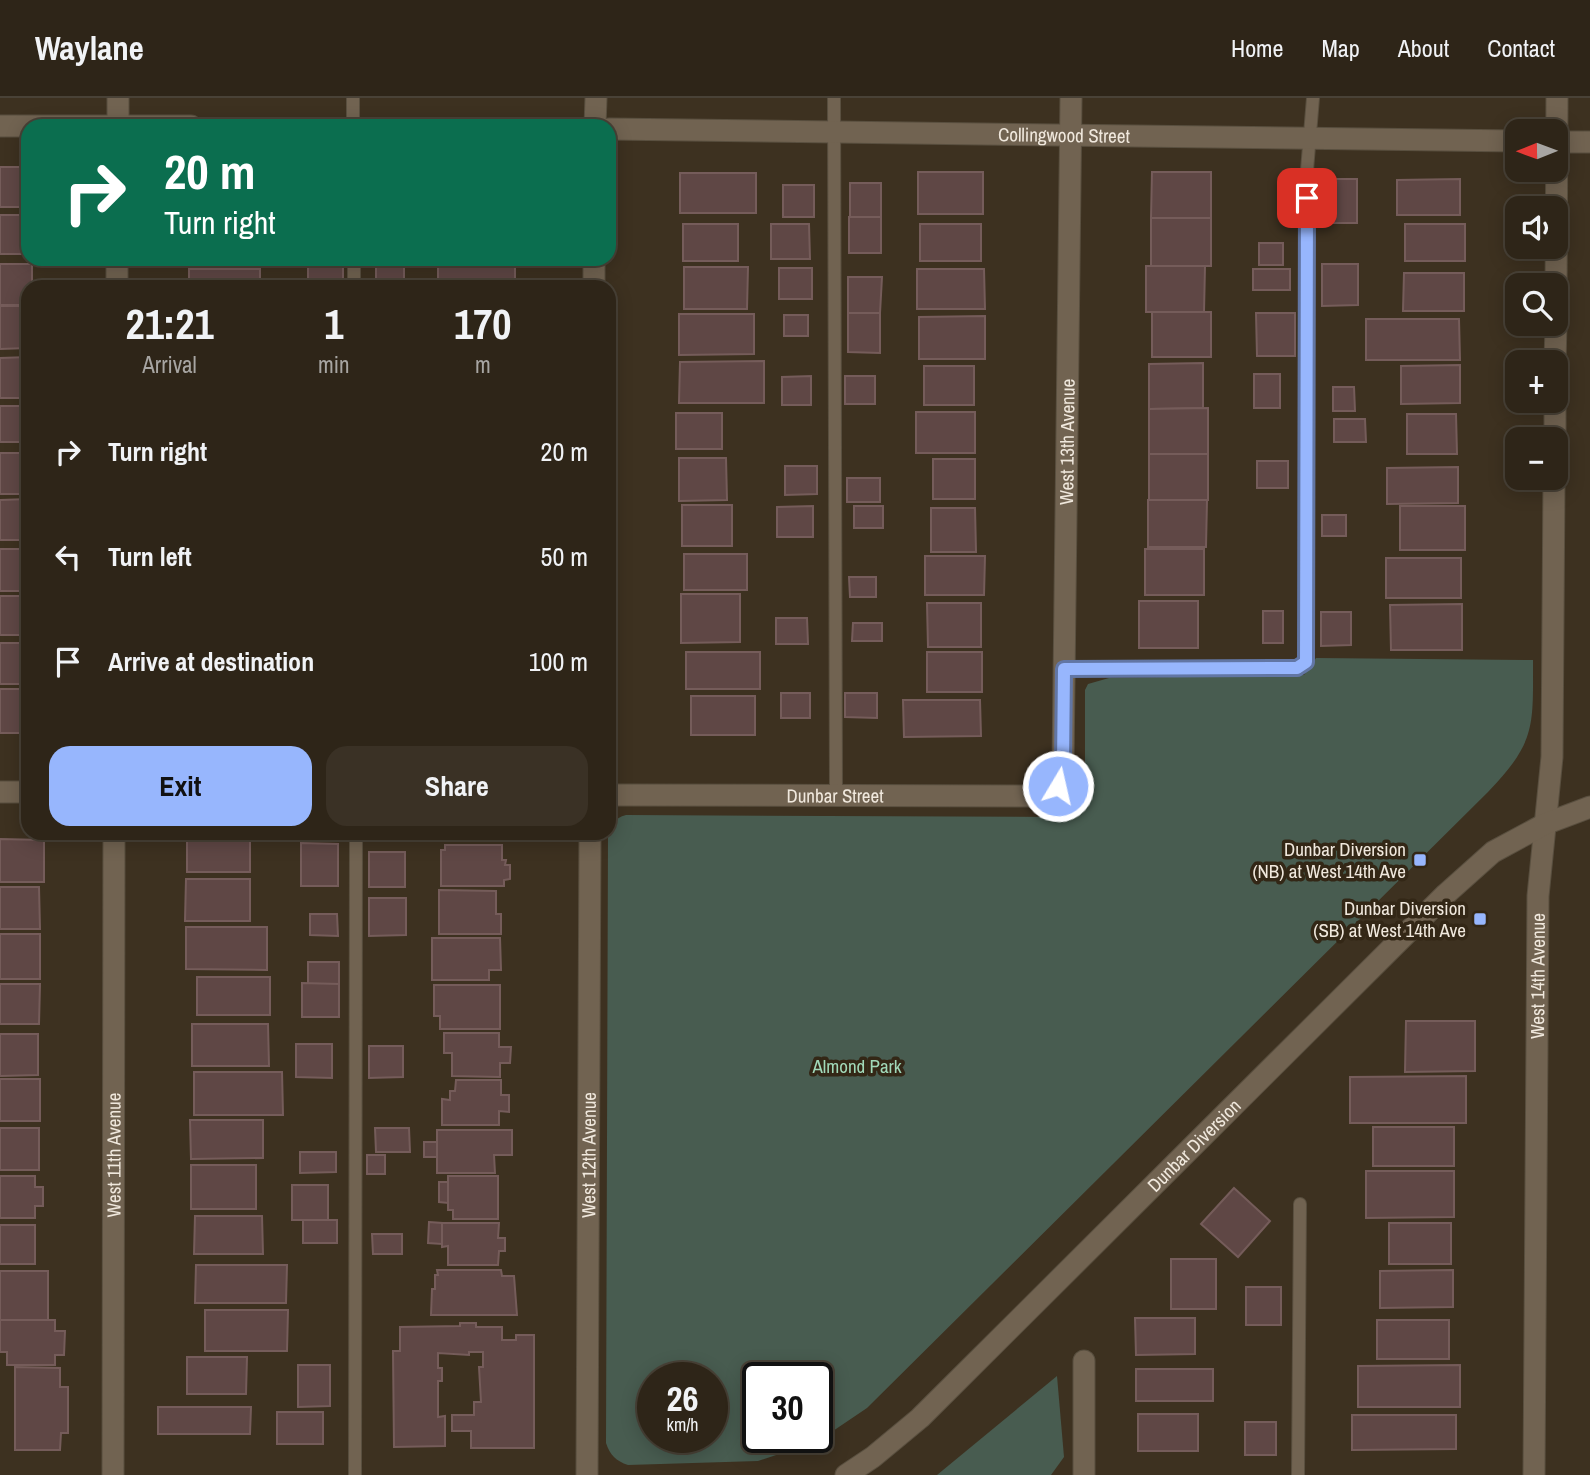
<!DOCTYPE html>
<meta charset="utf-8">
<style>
:root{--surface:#2e2518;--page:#3a3125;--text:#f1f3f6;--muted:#a7a5a2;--line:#494237;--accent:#97b6fd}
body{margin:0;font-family:"Archivo Narrow",sans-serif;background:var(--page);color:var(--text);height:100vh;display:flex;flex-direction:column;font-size:26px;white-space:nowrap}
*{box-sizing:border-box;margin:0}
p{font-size:23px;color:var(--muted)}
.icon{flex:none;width:38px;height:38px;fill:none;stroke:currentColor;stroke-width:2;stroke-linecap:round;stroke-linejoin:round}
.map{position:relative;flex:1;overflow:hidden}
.drawer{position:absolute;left:21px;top:182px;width:595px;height:560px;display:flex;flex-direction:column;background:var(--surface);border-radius:21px;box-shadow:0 4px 18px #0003,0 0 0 2px var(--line)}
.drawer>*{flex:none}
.top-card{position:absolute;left:21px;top:21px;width:595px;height:147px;border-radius:21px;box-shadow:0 4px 18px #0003,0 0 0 2px var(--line);background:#0b6e4f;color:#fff;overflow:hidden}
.needle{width:46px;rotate:269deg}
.controls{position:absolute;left:1505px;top:21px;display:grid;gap:14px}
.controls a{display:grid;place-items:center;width:63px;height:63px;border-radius:14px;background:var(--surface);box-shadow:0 4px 18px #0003,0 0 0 2px var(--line);font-size:35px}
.speed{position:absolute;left:637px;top:1264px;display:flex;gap:14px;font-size:35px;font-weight:700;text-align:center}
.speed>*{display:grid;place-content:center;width:91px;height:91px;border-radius:50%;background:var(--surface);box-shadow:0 4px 18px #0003,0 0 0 2px var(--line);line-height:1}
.speed small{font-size:18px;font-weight:400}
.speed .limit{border:4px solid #111;border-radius:10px;background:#fff;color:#111}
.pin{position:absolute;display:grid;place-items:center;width:60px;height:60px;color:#fff;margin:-30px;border-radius:14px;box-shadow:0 4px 10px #0006}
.me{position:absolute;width:77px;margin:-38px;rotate:9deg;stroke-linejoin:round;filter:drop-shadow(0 0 5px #0008)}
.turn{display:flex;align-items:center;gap:24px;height:147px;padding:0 28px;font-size:32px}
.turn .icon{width:91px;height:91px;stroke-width:2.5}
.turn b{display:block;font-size:49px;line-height:60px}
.eta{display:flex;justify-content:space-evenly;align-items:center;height:119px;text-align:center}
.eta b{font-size:42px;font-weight:800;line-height:49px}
.cta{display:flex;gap:14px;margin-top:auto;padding:14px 28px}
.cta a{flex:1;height:80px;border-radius:21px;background:var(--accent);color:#111;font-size:28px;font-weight:800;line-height:80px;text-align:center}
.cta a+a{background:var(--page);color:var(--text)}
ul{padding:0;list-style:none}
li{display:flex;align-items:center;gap:21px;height:105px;padding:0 28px}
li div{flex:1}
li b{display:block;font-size:26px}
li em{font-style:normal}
header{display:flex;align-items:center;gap:42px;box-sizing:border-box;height:98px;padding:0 35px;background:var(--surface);border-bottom:2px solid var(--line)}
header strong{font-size:33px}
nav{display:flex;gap:38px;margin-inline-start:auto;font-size:24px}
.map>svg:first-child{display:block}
.green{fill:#485c50;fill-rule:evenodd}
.building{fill:#5f4745;stroke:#755c5a;stroke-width:2}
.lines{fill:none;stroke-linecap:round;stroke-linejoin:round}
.service-casing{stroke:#594f3f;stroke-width:14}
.minor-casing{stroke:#594f3f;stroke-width:23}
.secondary-casing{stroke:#594f3f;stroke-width:23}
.service{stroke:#716351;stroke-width:12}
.minor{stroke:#716351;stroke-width:21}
.secondary{stroke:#716351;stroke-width:21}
.route-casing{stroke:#6276a4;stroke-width:18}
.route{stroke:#97b6fd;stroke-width:12}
.poi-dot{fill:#97b6fd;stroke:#332716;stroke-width:2.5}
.labels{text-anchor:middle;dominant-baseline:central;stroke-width:7;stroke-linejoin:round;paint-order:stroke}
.street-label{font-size:19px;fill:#f0e8dd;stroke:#332716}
.poi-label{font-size:19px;fill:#f0e8dd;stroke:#332716;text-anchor:end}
.park-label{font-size:19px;fill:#a1d9b9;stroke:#332716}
</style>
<header>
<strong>Waylane</strong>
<nav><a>Home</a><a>Map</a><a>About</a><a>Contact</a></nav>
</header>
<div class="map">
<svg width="1590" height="1377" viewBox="0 0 1590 1377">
<rect width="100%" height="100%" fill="#3d3120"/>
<g class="green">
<path d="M1316,560L1533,562C1533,629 1536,644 1488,694L867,1310L830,1335L800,1349L758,1363L628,1367C616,1363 610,1357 606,1345L608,735C612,727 614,720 626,717L1058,719L1082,711L1085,701V592L1088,586L1109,580L1304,577ZM653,1279H712V1339H653ZM758,1279H817V1339H758Z"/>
<polygon points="1057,1278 1064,1359 1051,1377 937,1377"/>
</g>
<g class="building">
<rect x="0" y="69" width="28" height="40"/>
<rect x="918" y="74" width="65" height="42"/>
<polygon points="1152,74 1211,74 1211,120 1151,120"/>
<rect x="680" y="75" width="76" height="40"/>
<rect x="1325" y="81" width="32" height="44"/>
<polygon points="1460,81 1460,117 1397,117 1397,82"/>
<rect x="850" y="85" width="31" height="34"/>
<rect x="783" y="87" width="31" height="32"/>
<rect x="0" y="117" width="28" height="39"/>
<rect x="849" y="119" width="32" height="36"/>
<rect x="1151" y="120" width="60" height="48"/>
<rect x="683" y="126" width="55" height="37"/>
<polygon points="771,126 809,126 810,161 771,161"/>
<rect x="920" y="126" width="61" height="37"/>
<rect x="1405" y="126" width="60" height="37"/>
<rect x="1259" y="145" width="24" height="22"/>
<rect x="197" y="161" width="68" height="2"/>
<polygon points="0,166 32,166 32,189 28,189 28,207 0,207"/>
<polygon points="1322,166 1358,166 1358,207 1322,208"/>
<rect x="308" y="167" width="35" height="22"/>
<polygon points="404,167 404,189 376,189 376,168"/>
<polygon points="1146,168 1205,168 1204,214 1146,214"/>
<rect x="438" y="169" width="77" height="20"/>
<polygon points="684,169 748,169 747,211 684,211"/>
<rect x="779" y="170" width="33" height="31"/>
<rect x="189" y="171" width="71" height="18"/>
<polygon points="917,171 984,171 985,211 917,211"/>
<rect x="1253" y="171" width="37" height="21"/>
<polygon points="1404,175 1464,175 1464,213 1403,213"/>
<polygon points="848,179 882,179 880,215 848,215"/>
<polygon points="0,208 28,208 28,250 0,251"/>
<rect x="1152" y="214" width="59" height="45"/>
<polygon points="848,215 880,215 880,255 848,254"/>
<polygon points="1256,215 1295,215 1295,258 1257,258"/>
<polygon points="679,216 754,216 754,256 679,257"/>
<rect x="784" y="217" width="24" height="21"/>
<polygon points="985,218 985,261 919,261 919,219"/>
<polygon points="1366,221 1459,221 1460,262 1366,262"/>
<polygon points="28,259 28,300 0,300 0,260"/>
<polygon points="764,263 764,305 679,305 680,264"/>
<polygon points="1203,265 1203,310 1149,311 1149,266"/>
<polygon points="1460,267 1460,305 1401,306 1401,268"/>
<rect x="924" y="268" width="50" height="39"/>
<rect x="1254" y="276" width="26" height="34"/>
<polygon points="811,278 811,307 782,307 782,279"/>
<rect x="845" y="278" width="30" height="28"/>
<polygon points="1333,289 1354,289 1355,313 1333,313"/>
<rect x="0" y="308" width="28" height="36"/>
<polygon points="1208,310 1208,356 1149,356 1149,311"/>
<rect x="916" y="314" width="59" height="41"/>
<rect x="676" y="315" width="46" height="36"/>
<polygon points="1407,316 1456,316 1457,356 1407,356"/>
<polygon points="1334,321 1365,321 1366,344 1334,344"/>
<rect x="0" y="355" width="28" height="41"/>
<rect x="1149" y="356" width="59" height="46"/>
<polygon points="679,360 726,360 727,402 679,403"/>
<rect x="933" y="361" width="42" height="40"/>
<rect x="1257" y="363" width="31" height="27"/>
<polygon points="785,368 817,368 817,396 785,397"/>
<polygon points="1458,369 1458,405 1387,406 1387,370"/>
<rect x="847" y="380" width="33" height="24"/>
<polygon points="28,401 28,442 0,442 0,402"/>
<polygon points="1148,402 1207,402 1206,449 1148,449"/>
<rect x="682" y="407" width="50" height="41"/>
<polygon points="813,408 813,439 777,439 777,409"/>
<rect x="854" y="408" width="29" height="22"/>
<rect x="1400" y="408" width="65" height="44"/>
<polygon points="931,410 975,410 976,454 931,454"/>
<rect x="1322" y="417" width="24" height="21"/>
<rect x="0" y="451" width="28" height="42"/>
<rect x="1145" y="451" width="59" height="46"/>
<rect x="684" y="456" width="63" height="36"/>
<polygon points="925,458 985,458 984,497 925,497"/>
<rect x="1386" y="460" width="75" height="40"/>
<polygon points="849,479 876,479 876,499 850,499"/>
<polygon points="681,496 740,496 740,544 681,545"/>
<rect x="0" y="498" width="28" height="39"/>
<rect x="1139" y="503" width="59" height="47"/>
<polygon points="927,505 981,505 981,549 928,549"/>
<polygon points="1462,506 1462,552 1391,552 1390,507"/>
<rect x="1263" y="513" width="20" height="32"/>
<polygon points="1321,514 1351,514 1351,547 1321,548"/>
<polygon points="776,520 807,520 808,546 776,546"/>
<polygon points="853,525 882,525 882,543 852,543"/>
<rect x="0" y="545" width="28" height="41"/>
<rect x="686" y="554" width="74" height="37"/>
<rect x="927" y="554" width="55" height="40"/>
<rect x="0" y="591" width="28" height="44"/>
<rect x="781" y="595" width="29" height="25"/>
<polygon points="845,595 877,595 877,620 845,619"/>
<rect x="691" y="598" width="64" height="39"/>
<polygon points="903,602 980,602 981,638 904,639"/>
<rect x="187" y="737" width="63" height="37"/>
<polygon points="0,741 44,742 44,784 0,784"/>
<polygon points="301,745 338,746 338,788 301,788"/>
<polygon points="445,747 502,747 502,762 506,762 505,767 510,767 510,781 504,782 504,788 441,788 441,752 445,752"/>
<rect x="369" y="754" width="36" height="35"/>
<polygon points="186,781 250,781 250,823 185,823"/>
<polygon points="0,789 39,789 40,831 0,831"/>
<polygon points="439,792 496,793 496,816 501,816 501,836 439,836"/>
<polygon points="369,800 406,800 406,837 369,838"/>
<polygon points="310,816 337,816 338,838 310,837"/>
<polygon points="186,829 267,829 267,872 186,871"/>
<rect x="0" y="836" width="40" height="45"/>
<polygon points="432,840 500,840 501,872 489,872 489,882 432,882"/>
<rect x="308" y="864" width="31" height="22"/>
<rect x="197" y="879" width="73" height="38"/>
<polygon points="302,885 339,886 339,919 302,919"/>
<polygon points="0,886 40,886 39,926 0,926"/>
<polygon points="434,887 500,887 500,931 440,931 440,918 434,918"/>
<polygon points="1406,923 1475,923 1475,973 1405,974"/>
<polygon points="192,926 268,926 269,968 192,968"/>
<polygon points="444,935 499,935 499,949 511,949 510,965 500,965 500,979 452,978 452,955 444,955"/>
<polygon points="0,936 38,936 38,977 0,978"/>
<polygon points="296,946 332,946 332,980 296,979"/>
<polygon points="369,948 403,948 403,979 369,980"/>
<polygon points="194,974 282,974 283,1017 194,1017"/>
<polygon points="1466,978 1466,1025 1350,1025 1350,979"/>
<rect x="0" y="981" width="40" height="42"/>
<polygon points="456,982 501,982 501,997 509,997 509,1014 499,1013 499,1027 442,1027 442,1001 450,1002 450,993 455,993"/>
<polygon points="190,1022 263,1022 263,1060 191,1061"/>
<rect x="1373" y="1029" width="81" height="39"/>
<rect x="0" y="1030" width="39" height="42"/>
<polygon points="375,1030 409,1030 410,1054 376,1054"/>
<polygon points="437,1032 512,1032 512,1057 494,1057 495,1075 437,1075"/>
<rect x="424" y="1044" width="13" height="15"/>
<polygon points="300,1054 336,1054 336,1074 300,1075"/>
<rect x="367" y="1057" width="18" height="19"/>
<rect x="191" y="1067" width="65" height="44"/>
<polygon points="1366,1073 1454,1073 1454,1119 1366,1120"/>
<polygon points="0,1078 35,1078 35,1089 43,1089 43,1108 35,1108 35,1120 0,1120"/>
<polygon points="448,1078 498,1078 498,1121 453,1121 453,1112 448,1112"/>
<polygon points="439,1084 448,1084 448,1105 439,1104"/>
<rect x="292" y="1087" width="36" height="35"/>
<polygon points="1234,1090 1270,1123 1238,1159 1201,1126"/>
<polygon points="195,1118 262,1118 263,1156 194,1156"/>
<rect x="303" y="1122" width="34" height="23"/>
<polygon points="429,1124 442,1125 442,1146 428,1145"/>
<polygon points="442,1125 499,1125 498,1140 505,1140 505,1153 499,1153 498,1167 448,1167 448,1148 442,1149"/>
<rect x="1389" y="1125" width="62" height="41"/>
<rect x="0" y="1127" width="35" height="39"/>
<polygon points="372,1136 402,1136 402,1156 373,1156"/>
<rect x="1171" y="1161" width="45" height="50"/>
<polygon points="196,1167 287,1167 286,1205 195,1205"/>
<polygon points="437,1172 501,1172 502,1178 514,1178 517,1217 431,1217 432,1191 435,1191 435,1177 438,1177"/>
<polygon points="1453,1172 1453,1209 1380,1210 1380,1173"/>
<rect x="0" y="1173" width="48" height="49"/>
<rect x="1246" y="1189" width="35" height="38"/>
<polygon points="205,1212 288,1212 287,1253 205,1253"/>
<polygon points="1135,1220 1195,1220 1195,1256 1136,1257"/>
<polygon points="0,1222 55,1222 55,1233 65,1233 64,1257 55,1257 55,1267 7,1267 7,1254 0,1254"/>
<rect x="1377" y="1222" width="72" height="39"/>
<polygon points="460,1225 476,1225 476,1229 502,1229 502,1242 516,1242 516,1237 534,1237 534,1350 471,1350 471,1333 452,1333 452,1317 474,1317 474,1304 481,1304 479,1269 483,1269 483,1254 469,1254 469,1257 438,1255 438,1270 442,1270 442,1283 438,1283 438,1319 445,1318 445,1348 394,1349 393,1253 400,1253 400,1229 460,1228"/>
<polygon points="187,1259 247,1259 246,1296 187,1296"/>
<polygon points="298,1267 330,1267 330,1308 298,1309"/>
<polygon points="1460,1267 1460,1309 1358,1309 1358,1268"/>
<polygon points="15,1269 60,1270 60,1289 68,1289 68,1335 61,1335 60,1352 15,1352"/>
<rect x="1136" y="1271" width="77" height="32"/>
<polygon points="158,1309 251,1309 250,1336 158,1336"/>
<rect x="277" y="1314" width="46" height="32"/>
<rect x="1138" y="1316" width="60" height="37"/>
<polygon points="1352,1317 1456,1317 1456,1351 1352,1352"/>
<rect x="1245" y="1324" width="31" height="33"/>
</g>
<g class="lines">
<g class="service-casing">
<g id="service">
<polyline points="834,0 836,697"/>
<polyline points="353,28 353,0"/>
<polyline points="354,161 354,189"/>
<polyline points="1064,571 1297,570 1305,564 1307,72 1313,0"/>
<polyline points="355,1377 356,735"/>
<polyline points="1298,1377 1300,1106"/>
</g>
</g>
<g class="minor-casing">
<g id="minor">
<polyline points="118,0 118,28"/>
<polyline points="0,28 191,28"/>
<polyline points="595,28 596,0"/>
<path id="s1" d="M609,31L1517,43"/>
<polyline points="1556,44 1590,44"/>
<polyline points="117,189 117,161"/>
<polyline points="594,189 594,161"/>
<polyline points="1556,200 1557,0"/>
<polyline points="1555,264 1556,226"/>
<polyline points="1555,341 1555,303"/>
<polyline points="0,694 28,694"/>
<path id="s2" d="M609,697L1037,698L1058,688L1063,667L1071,0"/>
<path id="s3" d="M113,1377L114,735"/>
<path id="s4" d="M587,1377L590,735"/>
<polyline points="1084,1377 1084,1263"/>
<path id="s5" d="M1534,1377L1538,798L1552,659L1554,380"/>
</g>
</g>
<g class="secondary-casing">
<g id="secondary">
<path id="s6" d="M846,1377L873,1359L920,1320L1446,796L1493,754L1545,726L1590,709"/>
</g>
</g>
<use href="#service" class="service"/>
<use href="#minor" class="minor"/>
<use href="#secondary" class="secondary"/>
</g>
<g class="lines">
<g class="route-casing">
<polyline id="route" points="1058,688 1063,667 1064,571 1297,570 1306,564 1307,100"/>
</g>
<use href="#route" class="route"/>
</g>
<g class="poi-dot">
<rect x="1413" y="755" width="14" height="14" rx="3.5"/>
<rect x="1473" y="814" width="14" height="14" rx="3.5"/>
</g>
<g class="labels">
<g class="street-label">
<text stroke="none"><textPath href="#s1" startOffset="455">Collingwood Street</textPath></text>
<text stroke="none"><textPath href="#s2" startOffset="796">West 13th Avenue</textPath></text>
<text stroke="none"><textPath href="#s2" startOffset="226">Dunbar Street</textPath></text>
<text stroke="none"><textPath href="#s5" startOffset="499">West 14th Avenue</textPath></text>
<text stroke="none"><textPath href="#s6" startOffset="480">Dunbar Diversion</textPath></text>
<text stroke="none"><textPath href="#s3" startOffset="320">West 11th Avenue</textPath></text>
<text stroke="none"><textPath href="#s4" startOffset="320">West 12th Avenue</textPath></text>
</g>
<g class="poi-label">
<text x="1406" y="751">Dunbar Diversion<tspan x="1406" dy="22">(NB) at West 14th Ave</tspan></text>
<text x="1466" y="810">Dunbar Diversion<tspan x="1466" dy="22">(SB) at West 14th Ave</tspan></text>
</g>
<g class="park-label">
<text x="857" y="968">Almond Park</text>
</g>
</g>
</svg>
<div class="controls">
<a><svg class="needle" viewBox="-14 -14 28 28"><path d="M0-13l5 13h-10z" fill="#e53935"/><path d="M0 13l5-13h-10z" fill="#a7a5a2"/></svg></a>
<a><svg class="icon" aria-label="sound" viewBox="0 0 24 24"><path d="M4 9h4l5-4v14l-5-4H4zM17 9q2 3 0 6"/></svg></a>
<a><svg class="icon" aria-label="search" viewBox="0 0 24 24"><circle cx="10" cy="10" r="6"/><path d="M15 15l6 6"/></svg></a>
<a>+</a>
<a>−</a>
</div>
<div class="speed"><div>26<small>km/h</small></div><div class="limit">30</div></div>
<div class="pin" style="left:1307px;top:100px;background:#d93025"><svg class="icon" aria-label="arrive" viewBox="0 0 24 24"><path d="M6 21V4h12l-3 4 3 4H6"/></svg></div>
<svg class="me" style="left:1058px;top:688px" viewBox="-20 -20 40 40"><circle r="17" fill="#97b6fd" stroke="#fff" stroke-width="3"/><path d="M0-11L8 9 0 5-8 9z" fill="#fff"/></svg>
<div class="top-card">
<div class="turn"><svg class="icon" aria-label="right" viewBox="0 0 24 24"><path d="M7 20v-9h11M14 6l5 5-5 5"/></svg><div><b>20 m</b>Turn right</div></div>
</div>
<section class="drawer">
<div class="eta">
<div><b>21:21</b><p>Arrival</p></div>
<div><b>1</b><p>min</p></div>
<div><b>170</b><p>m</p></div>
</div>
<ul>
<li><svg class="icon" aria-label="right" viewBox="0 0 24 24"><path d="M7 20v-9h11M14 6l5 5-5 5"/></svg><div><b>Turn right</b></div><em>20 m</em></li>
<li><svg class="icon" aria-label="left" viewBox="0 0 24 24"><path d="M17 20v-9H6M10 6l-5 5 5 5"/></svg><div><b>Turn left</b></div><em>50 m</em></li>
<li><svg class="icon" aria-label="arrive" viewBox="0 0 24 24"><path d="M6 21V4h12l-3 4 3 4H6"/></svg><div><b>Arrive at destination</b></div><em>100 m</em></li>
</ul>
<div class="cta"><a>Exit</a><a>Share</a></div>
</section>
</div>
